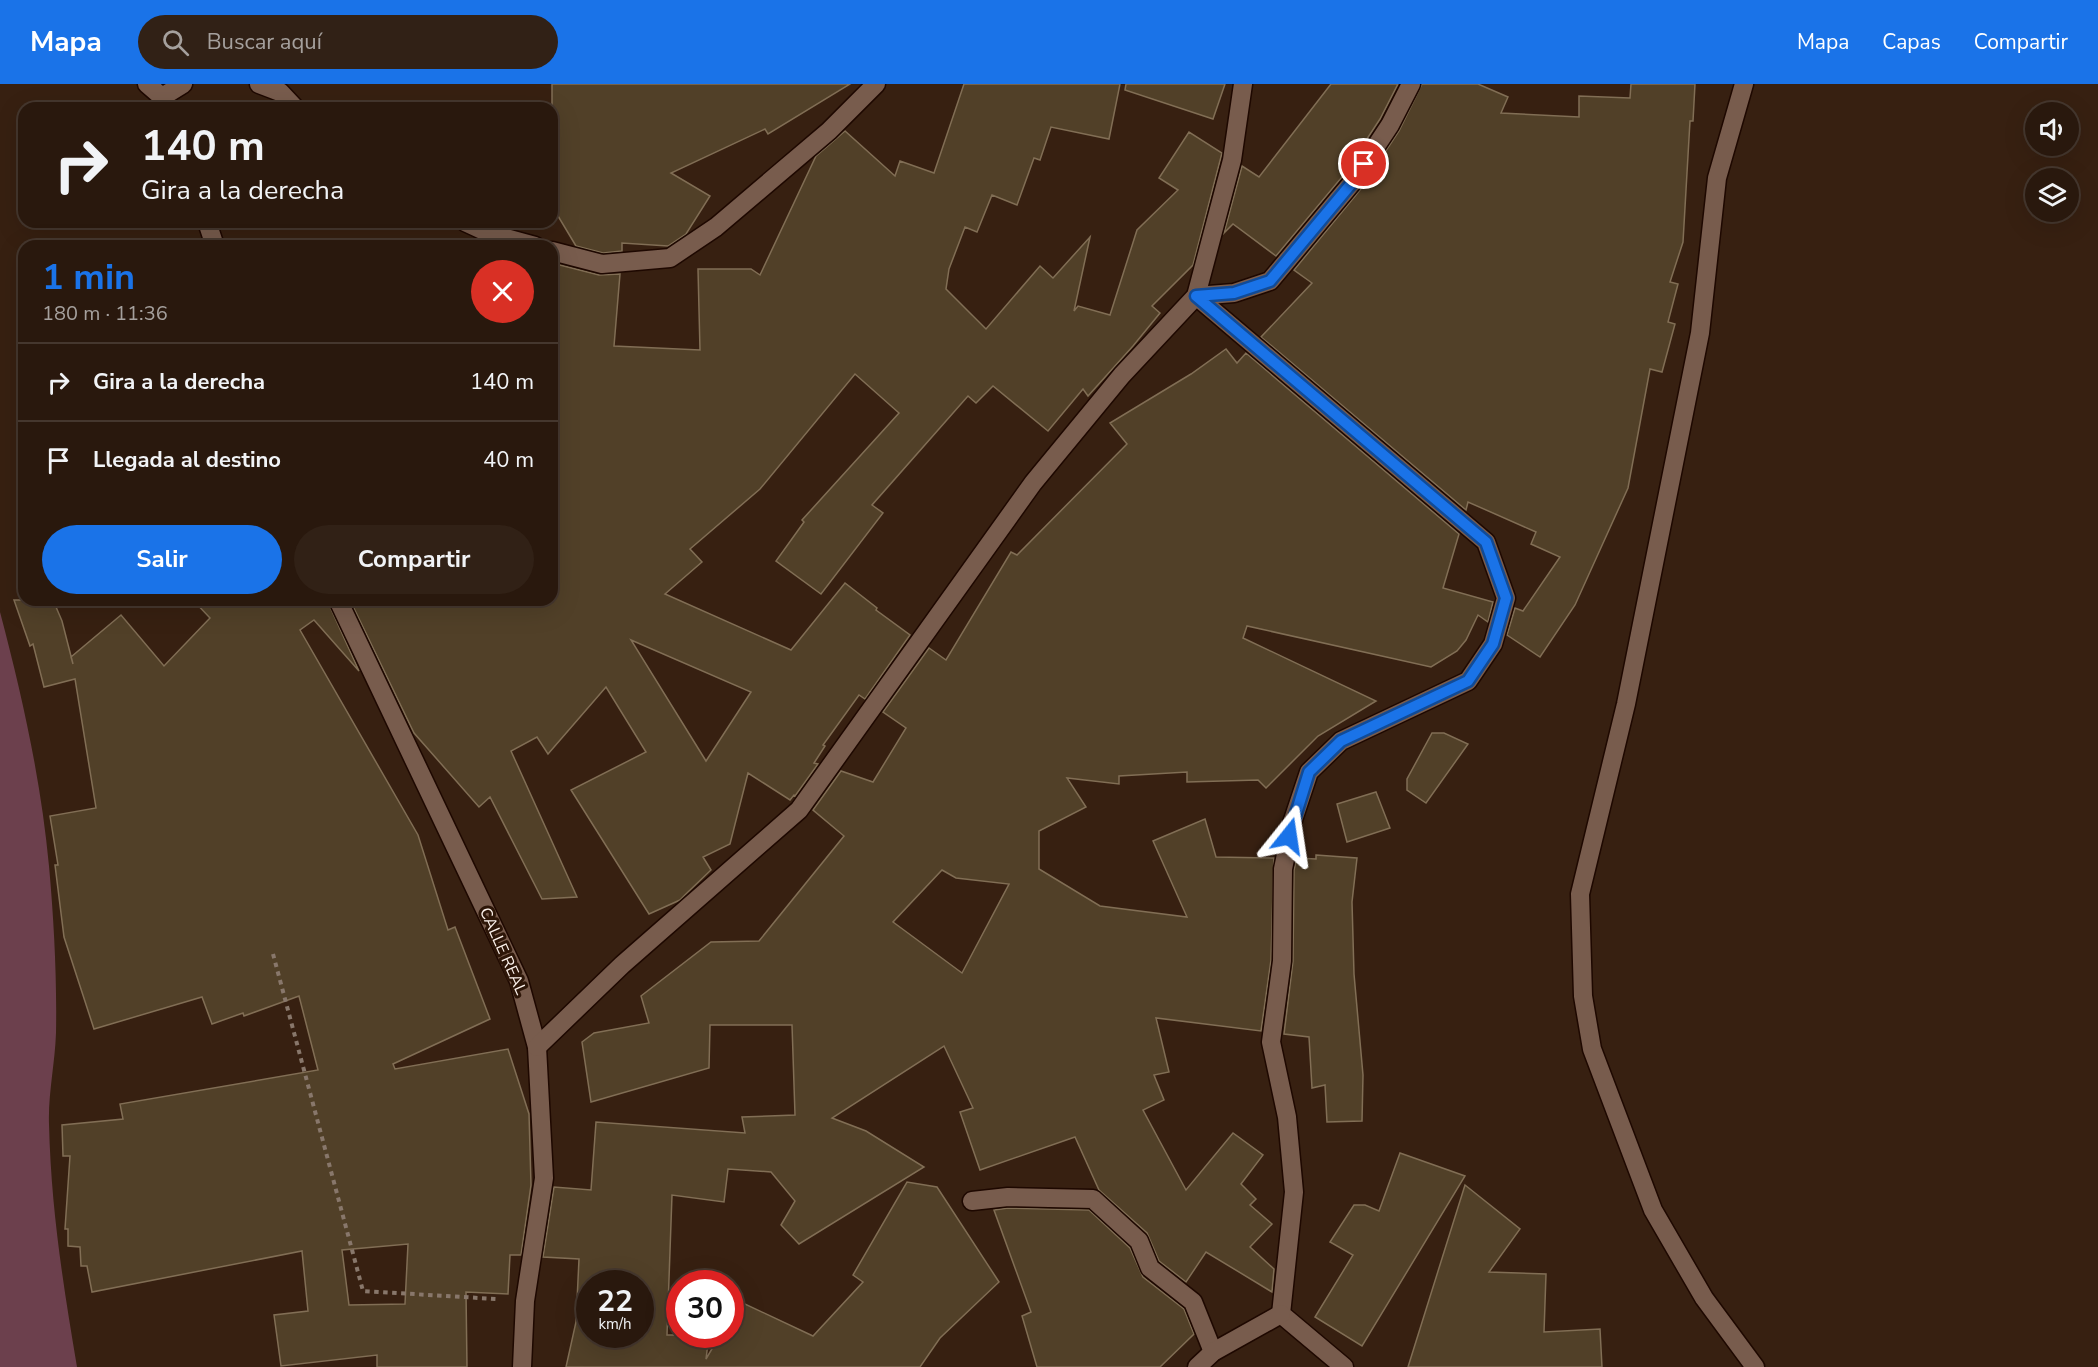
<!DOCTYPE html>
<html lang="es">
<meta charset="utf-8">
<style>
:root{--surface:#29180d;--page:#312116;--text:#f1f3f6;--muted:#a5a09d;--line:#45372e;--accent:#1a73e8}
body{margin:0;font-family:"Nunito Sans",sans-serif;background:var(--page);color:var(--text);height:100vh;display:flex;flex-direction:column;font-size:22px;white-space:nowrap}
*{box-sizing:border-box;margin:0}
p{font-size:20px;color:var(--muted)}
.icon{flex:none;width:33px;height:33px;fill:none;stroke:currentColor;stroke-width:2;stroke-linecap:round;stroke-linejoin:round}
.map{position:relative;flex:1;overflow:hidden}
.drawer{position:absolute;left:18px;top:156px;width:540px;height:366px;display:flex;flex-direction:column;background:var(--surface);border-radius:18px;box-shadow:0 6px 24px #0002,0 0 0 2px var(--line)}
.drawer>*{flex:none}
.guide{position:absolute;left:18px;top:18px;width:540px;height:126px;border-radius:18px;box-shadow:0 6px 24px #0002,0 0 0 2px var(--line);background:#29180d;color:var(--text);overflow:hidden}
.buttons{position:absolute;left:2025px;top:18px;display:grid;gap:12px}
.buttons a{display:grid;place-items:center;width:54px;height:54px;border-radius:50%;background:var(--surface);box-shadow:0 6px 24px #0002,0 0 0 2px var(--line);font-size:30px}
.speed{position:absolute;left:576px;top:1186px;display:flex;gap:12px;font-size:30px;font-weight:700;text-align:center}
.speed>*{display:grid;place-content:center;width:78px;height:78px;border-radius:50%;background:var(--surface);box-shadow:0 6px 24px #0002,0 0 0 2px var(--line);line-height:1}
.speed small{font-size:15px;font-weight:400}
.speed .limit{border:9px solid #d22;background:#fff;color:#111}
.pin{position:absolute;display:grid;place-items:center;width:51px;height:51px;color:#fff;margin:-26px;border:3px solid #fff;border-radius:50%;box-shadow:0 2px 6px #0007}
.me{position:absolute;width:66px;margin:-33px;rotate:15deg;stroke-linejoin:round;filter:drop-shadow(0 0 4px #0008)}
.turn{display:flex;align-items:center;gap:21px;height:126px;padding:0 24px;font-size:27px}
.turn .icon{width:78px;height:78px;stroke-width:2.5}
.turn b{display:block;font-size:42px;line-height:51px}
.round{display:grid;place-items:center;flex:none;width:63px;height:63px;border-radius:32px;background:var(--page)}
.summary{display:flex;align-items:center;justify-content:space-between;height:102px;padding:0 24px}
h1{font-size:36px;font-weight:700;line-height:45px;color:var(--accent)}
.button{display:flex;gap:12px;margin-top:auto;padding:12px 24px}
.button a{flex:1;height:69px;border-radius:36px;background:var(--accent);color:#fff;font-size:24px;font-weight:700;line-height:69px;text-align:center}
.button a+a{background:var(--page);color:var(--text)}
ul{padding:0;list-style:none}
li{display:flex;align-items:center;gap:18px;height:78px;padding:0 24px;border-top:2px solid var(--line)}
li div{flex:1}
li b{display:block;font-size:22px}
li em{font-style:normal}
header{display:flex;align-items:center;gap:36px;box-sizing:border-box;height:84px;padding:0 30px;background:var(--accent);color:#fff}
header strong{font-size:28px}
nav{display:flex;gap:33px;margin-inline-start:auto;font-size:21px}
.search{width:420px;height:54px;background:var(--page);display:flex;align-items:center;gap:15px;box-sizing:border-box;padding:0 21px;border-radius:33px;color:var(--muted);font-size:22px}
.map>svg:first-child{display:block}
.water{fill:#6c404d}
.building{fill:#514028;stroke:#816e55;stroke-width:1.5;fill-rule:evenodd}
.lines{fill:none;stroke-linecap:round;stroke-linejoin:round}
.minor-casing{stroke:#1e0800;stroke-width:21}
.path{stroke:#88776b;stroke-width:4;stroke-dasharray:4.5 4.5;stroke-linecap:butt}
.minor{stroke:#785c4d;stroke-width:18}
.route-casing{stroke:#114b97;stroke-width:15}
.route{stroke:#1a73e8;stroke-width:10}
.labels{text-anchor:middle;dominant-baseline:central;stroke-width:6;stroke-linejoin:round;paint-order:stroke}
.street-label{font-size:16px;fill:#fdf3ed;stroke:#2d1608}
</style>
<header>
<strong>Mapa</strong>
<div class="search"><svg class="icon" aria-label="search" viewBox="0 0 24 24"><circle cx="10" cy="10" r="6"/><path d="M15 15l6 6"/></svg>Buscar aquí</div>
<nav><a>Mapa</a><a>Capas</a><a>Compartir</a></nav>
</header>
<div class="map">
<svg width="2098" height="1283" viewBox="0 0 2098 1283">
<rect width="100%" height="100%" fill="#372011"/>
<path class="water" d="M0,528C22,611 41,696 49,782C54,837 57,894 56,949C55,979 48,1010 49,1040C51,1124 63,1200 77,1283H0Z"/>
<g class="building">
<polygon points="552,0 850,0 768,50 765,45 671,89 710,112 686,150 668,162 622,159 622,167 603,169 576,162 552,122"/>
<path d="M964,0H1120L1109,55L1051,43L1040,76L1034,74L1017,121L992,111L977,148L965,143L949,185L946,205L986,245L1040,182L1053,194L1090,153L1074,227L1078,222L1110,231L1137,146L1178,106L1159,94L1189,48L1222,69L1193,181L1152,222L1160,229L1133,262L1088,312L1083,305L1048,347L993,302L976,319L968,312L872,421L883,429L821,510L776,477L804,438L802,436L899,329L855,290L760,405L690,465L702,478L665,510L791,566L845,499L877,524L876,526L910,551L865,615L859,611L823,661L825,662L814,679L818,680L795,712L794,711L790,716L748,689L730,760L703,773L711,786L688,808L680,816L649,830L571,706L646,668L606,603L548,670L537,653L511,667L577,813L542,815L490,713L479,723L414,649L350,516H552V179L599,191L620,190L614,262L700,266L698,185H751L760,191L816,72L845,47L895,92L900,77L934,89ZM631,556L751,608L706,677Z"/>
<polygon points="1126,0 1225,0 1213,35 1125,6"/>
<polygon points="1331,0 1398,0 1380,35 1342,93 1276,172 1233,140 1224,149 1242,82 1259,93"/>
<polygon points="1422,0 1478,0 1508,13 1501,29 1579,33 1579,12 1630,14 1631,0 1695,0 1693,37 1690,37 1683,158 1670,198 1678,200 1668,238 1675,240 1662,288 1650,285 1628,404 1575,521 1540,573 1507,551 1515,524 1523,527 1560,473 1531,460 1536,448 1468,418 1466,426 1261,253 1312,199 1294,186 1360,106 1399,47"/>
<path d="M1226,265L1237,279L1246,269L1459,450L1443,504L1493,518L1488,538L1478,531L1466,556L1457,567L1431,583L1247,542L1243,554L1376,617L1318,652L1266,704L1258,696L1187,698V688L1119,692V700L1067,694L1086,723L1039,747V785L1100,822L1187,833L1153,757L1205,735L1216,773L1274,774L1271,876L1261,947L1156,934L1169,988L1154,991L1164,1016L1143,1026L1186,1106L1233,1049L1263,1071L1241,1100L1256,1115L1250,1121L1272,1140L1250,1163L1274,1185L1272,1208L1206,1168L1186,1198L1159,1177L1147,1149L1099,1106L1075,1053L980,1086L960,1028L973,1024L944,962L832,1034L866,1047L924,1083L799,1160L781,1141L795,1117L771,1088L728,1085L724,1118L672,1111L667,1251H709L706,1275L720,1251H730V1213L813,1252L863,1198L853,1191L907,1098L937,1103L999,1198L940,1254L920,1283H566L576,1238L579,1175L543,1173L554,1103L591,1106L596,1038L745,1049L742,1033L795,1031L792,941H710L709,984L591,1018L582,958L594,949L649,939L641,912L711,858L759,857L844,752L813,726L841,687L873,698L906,644L883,628L929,564L946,576L1011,468L1017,471L1127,360L1110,339L1191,290ZM942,786L956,794L1009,800L962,889L893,838ZM590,1200H640V1251H590Z"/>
<path d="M14,516H53L62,537L73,580L71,573L121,531L164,582L210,534L193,516H327L359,587L314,536L300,546L418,751L448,846L455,843L490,935L393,980L395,985L508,965L529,1030L531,1101L521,1171H510L508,1210L466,1208L467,1283H377V1271L281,1282L274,1231L308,1227L302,1167L92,1208L87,1182H81L80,1163L68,1162V1145H65L70,1072H63L62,1041L123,1035L120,1020L318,986L299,912L244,932L243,929L212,940L202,913L94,945L64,853L55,781H58L50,732L96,724L75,595L44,603L33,560L30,562ZM408,1160L405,1220L349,1221L342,1166Z"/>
<polygon points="1432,649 1444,649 1468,660 1426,719 1407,706 1407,695"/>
<polygon points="1376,708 1390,744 1347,758 1337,720"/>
<polygon points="1316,771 1357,774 1352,818 1354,890 1363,991 1362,1037 1327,1038 1325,1001 1312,1004 1309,953 1284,950 1293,877 1294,786 1297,774 1316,775"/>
<polygon points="1400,1069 1465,1092 1362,1262 1315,1233 1353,1171 1330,1158 1354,1121 1365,1121 1379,1127"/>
<polygon points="1465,1101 1520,1145 1489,1188 1546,1190 1544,1248 1600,1245 1602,1283 1408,1283"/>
<polygon points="1008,1124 1089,1126 1130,1164 1143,1193 1184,1225 1194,1250 1160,1283 1037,1283 1022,1232 1031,1228 994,1126"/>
</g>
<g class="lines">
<g class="minor-casing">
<g id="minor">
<polyline points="147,0 162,13 183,0"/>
<polyline points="259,0 280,8 295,24"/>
<polyline points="1243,0 1232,76 1196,212 1486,458 1506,514 1493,560 1468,597 1341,657 1309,688 1293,736 1283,785 1282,877 1271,958 1287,1033 1294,1108 1281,1230 1344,1283"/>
<polyline points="1744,0 1717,94 1700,249 1626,620 1580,810 1583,912 1592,965 1653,1126 1704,1214 1755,1283"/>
<polyline points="207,138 215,162"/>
<polyline points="465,138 491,150 535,162"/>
<polyline points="552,167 602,180 670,174 716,143 829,47 876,0"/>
<polyline points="338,516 519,897 537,963 544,1094 525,1217 522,1283"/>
<polyline points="537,963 622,881 799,726 1033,399 1122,291 1196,212 1234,209 1270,197 1351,100 1390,41 1411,0"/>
<polyline points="972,1117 1008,1113 1093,1115 1139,1157 1150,1184 1193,1218 1213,1268"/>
<polyline points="1197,1283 1213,1268 1281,1230"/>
</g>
</g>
<polyline class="path" points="273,870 363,1207 496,1215"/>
<use href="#minor" class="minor"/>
</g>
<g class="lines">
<g class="route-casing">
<polyline id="route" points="1289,752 1309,688 1341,657 1468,597 1493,560 1506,514 1486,458 1196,212 1234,209 1270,197 1351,100 1364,80"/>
</g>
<use href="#route" class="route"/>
</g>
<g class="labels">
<g class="street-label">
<text transform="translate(503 867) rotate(66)">CALLE REAL</text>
</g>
</g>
</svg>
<div class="buttons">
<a><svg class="icon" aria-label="sound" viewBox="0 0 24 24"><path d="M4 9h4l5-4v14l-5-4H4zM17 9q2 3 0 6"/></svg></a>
<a><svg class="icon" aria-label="layers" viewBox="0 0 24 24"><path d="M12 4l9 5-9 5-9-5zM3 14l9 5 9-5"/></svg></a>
</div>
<div class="speed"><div>22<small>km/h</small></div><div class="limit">30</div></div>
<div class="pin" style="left:1364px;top:80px;background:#d93025"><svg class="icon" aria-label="arrive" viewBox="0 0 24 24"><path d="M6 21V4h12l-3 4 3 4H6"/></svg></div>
<svg class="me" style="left:1289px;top:752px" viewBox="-20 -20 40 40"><path d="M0-17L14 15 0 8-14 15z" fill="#1a73e8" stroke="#fff" stroke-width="4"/></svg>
<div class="guide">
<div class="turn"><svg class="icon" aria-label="right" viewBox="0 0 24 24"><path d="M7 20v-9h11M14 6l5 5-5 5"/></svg><div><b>140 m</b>Gira a la derecha</div></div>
</div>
<section class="drawer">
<div class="summary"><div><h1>1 min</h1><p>180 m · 11:36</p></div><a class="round" style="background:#d93025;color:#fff"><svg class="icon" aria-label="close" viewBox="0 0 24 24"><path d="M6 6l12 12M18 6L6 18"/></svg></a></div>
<ul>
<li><svg class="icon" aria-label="right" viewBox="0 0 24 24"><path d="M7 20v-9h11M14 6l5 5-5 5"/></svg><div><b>Gira a la derecha</b></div><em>140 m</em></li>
<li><svg class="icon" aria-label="arrive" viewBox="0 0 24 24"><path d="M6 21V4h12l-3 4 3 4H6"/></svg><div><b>Llegada al destino</b></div><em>40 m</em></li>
</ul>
<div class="button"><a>Salir</a><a>Compartir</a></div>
</section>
</div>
